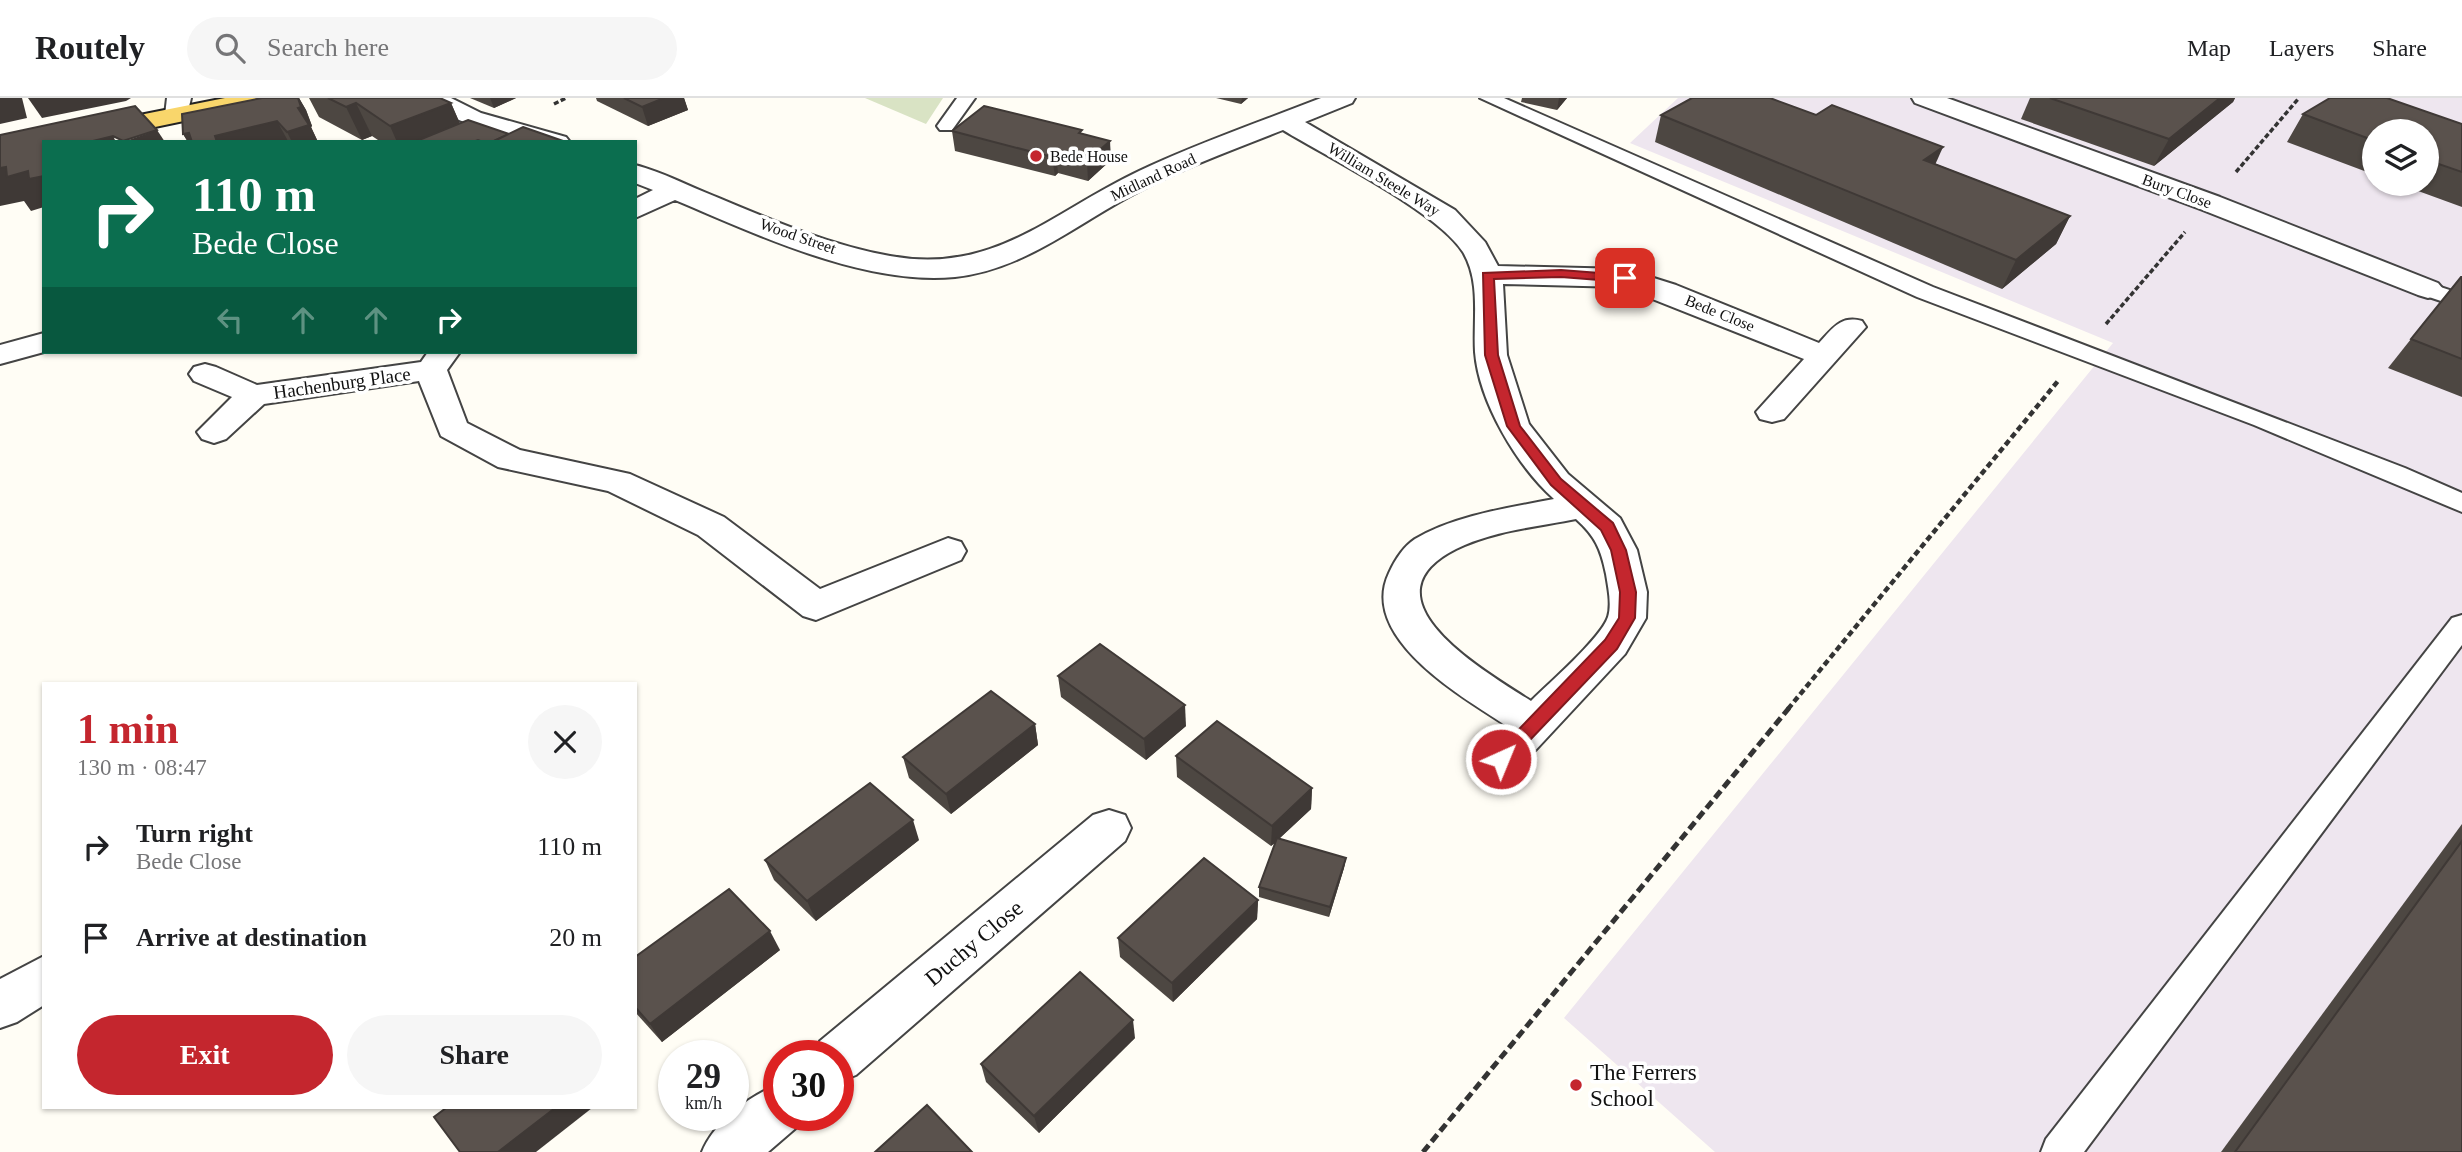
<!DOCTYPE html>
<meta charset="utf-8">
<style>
:root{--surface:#fff;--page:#f6f6f6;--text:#202124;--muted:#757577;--line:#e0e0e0;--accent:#c4262e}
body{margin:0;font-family:"Times New Roman",serif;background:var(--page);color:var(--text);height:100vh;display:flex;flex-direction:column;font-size:26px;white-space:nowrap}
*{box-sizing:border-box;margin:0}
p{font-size:23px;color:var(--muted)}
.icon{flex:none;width:38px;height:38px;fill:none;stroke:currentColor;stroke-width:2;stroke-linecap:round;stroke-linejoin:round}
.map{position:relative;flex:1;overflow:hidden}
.details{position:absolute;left:42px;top:584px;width:595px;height:427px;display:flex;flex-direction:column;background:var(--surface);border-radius:0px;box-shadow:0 2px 5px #0004}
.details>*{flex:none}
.top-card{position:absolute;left:42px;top:42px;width:595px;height:214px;border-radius:0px;box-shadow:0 2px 5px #0004;background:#0b6e4f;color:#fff;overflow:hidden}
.controls{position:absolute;left:2362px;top:21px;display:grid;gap:14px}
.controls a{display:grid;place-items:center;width:77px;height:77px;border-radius:50%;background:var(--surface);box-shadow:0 2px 5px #0004;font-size:35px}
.speed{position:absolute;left:658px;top:942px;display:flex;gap:14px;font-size:35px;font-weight:700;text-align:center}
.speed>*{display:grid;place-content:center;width:91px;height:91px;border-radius:50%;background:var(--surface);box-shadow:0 2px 5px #0004;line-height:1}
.speed small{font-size:18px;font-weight:400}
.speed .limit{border:10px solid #d22;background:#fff;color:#111}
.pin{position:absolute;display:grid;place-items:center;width:60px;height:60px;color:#fff;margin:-30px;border-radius:14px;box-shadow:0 4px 10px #0006}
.me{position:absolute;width:77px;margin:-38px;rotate:44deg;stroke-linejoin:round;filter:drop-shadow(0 0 5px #0008)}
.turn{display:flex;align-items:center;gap:24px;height:147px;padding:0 35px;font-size:32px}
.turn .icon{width:91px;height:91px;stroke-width:2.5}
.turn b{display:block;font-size:49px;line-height:60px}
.lanes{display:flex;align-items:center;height:66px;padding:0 35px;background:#0003;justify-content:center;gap:35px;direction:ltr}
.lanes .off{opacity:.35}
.round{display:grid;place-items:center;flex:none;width:74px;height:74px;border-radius:37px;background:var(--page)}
.summary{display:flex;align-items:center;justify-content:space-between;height:119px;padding:0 35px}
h1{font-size:42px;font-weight:700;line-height:52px;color:var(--accent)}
.button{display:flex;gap:14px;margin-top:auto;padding:14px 35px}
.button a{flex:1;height:80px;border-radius:42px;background:var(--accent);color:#fff;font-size:28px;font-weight:700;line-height:80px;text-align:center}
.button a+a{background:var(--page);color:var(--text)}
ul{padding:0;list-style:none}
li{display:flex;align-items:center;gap:21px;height:91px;padding:0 35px}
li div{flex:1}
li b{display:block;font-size:26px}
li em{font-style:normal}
header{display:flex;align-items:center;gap:42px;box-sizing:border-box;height:98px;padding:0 35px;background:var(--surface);border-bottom:2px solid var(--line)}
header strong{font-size:33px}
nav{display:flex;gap:38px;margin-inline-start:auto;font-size:24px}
.search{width:490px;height:63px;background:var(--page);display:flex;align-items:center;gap:18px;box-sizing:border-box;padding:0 24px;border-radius:38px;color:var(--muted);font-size:26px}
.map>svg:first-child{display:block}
.industrial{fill:#eee6ef;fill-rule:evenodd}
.cemetery{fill:#d9e3c4}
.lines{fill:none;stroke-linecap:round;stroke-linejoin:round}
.lane-casing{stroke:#444;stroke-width:4}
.street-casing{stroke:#444;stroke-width:4}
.primary-casing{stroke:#222;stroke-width:4}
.path-far2{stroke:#333;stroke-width:3.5;stroke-dasharray:5 2.5;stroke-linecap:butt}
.path-far1{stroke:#333;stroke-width:4.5;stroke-dasharray:6 3.5;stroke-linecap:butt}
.path{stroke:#333;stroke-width:5;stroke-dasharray:9 4.5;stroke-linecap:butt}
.lane{fill:#fff;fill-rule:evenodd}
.street{fill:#fff;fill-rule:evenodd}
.primary{fill:#f9d66b;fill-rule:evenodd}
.wall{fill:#4d4742}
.shaded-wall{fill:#3f3936}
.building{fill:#5a524d;stroke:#3f3936;stroke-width:2}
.route{fill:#c4262e;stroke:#7f191e;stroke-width:2}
.poi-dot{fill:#c4262e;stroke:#fff;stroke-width:2.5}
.labels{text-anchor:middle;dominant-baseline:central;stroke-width:7;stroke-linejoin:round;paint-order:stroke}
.far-poi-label{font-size:16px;fill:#111;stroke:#fff;text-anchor:start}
.far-street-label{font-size:16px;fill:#111;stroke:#fff}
.street-label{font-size:19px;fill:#111;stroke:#fff}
.near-street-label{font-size:23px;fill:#111;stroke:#fff}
.near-poi-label{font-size:23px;fill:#111;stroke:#fff;text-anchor:start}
</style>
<header>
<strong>Routely</strong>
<div class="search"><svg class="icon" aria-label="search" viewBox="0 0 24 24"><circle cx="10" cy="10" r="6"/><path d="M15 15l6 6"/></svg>Search here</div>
<nav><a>Map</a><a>Layers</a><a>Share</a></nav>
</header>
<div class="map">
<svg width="2462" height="1054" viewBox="0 0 2462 1054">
<rect width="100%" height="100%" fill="#fffdf5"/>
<path class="industrial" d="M1678,0H2462V1054H1715L1564,920L2113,245L1630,45ZM2375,33H2427V86H2375Z"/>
<polygon class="cemetery" points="865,0 943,0 926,26"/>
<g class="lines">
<g class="lane-casing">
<g id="lane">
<polygon points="957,0 975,0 952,32 940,32 937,28"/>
<polygon points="1480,0 1504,0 1933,189 2405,370 2462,395 2462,414 2254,327 1917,199"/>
<polygon points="2428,185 2462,196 2462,210 2420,196 2417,191"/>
<polygon points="2462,517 2462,547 2084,1054 2041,1054 2046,1041 2452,520"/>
</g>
</g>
<g class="street-casing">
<g id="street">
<polygon points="167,0 191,0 186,22 168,22 165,17"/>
<path d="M420,0H451L481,15L566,39L570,44C512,44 474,31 423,5Z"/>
<path d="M1321,0H1355L1352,5L1305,24L1455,112L1485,144L1498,168L1625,171L1676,187L1819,245C1833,230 1841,217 1862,223L1866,229L1784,321L1772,324L1760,321L1756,314L1804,261L1622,189L1503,186L1507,257L1529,326L1568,376L1620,420L1637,452L1647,494L1646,520L1625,556L1516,673L1501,678L1486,673L1480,661L1486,649L1507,628C1464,600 1358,540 1389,475C1395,462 1403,449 1415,441C1456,417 1508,410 1554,401C1517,368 1479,304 1475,254C1473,221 1481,184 1463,154C1438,114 1327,59 1283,32C1232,52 1180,71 1132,97C1074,128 1022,172 955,179C865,188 756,136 675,102L635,120V101L653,92L635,85V67C663,74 688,88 714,98C771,122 829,147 890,158C995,177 1050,115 1139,73C1198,45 1260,24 1321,0ZM1576,421C1595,438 1601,451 1606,476C1608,489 1612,506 1608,519C1601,540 1549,585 1531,603C1488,575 1357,501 1456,451C1492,433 1536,429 1576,421Z"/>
<polygon points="1912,0 1947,0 2220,99 2438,185 2443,191 2438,197 2428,200 2418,197 2200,111 1915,5"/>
<polygon points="44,235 44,254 0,266 0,247"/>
<polygon points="428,254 460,254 447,272 467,325 520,352 630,376 724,419 820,491 948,440 961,444 966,453 961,462 816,522 803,518 698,437 608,393 498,369 441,338 419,283 264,306 226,341 214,345 202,341 197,334 232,299 194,283 189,276 194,269 205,266 216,269 257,287 421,264"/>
<polygon points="1109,712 1125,717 1131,730 1125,743 856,977 838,984 838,957 814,957 820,943 1093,717"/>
<polygon points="44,858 44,907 17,924 0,930 0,881"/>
<path d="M779,986V1017H802L797,1029L768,1054H702C714,1024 749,998 779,986Z"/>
</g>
</g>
<g class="primary-casing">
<polygon id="primary" points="225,0 273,0 270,5 261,7 83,44 44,44 44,52 35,49 31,44 35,39 44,36"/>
</g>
<g class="path-far2">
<polyline points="554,6 566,0"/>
<polyline points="2236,74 2299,0"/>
<polyline points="2106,226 2185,134"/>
</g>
<polyline class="path-far1" points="1788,611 2058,283"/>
<polyline class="path" points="1423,1054 1789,610"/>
<use href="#lane" class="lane"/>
<use href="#street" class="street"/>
<use href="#primary" class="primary"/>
</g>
<g class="wall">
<polygon points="262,0 299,0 306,12 312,28 311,29 318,44 188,44 183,36"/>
<polygon points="309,0 440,0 451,5 460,26 509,36 566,44 381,44 372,38 362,42 319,19"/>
<polygon points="470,0 516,0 494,10"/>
<polygon points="596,0 684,0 688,12 648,28 597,3"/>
<polygon points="1216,0 1248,0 1241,6"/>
<polygon points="1522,0 1567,0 1557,12 1521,4"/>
<polygon points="2030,0 2235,0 2233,4 2154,68 2021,21"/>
<polygon points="2303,16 2462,26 2462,109 2399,86 2427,86 2427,33 2375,33 2375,77 2287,44"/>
<polygon points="1661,17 1936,66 2070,118 2056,146 2002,191 1655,44"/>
<polygon points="952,33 1111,62 1088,83 1058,75 1055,78 955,53"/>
<polygon points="2462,179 2462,299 2388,270 2411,241"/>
<polygon points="1058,578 1186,628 1146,662 1061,599"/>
<polygon points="1035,626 1038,647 951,716 909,680 903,659"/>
<polygon points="1176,658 1312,690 1311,711 1279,741 1346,760 1344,770 1329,819 1259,799 1259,789 1275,745 1271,748 1177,679"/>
<polygon points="2462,726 2462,1054 2221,1054"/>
<polygon points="919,742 816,823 774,782 765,762"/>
<polygon points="1258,802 1257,821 1173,904 1120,859 1118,840"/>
<polygon points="780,852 662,944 635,914 635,859"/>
<polygon points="1135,940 1039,1035 986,984 981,966"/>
</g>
<g class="shaded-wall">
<polygon points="0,0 22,0 27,20 0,26"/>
<polygon points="28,0 131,0 126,3 42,20"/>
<polygon points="298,0 299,0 306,12 312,28 311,29 318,44 292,44 287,34 298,10"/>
<polygon points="490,0 516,0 494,10"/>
<polygon points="664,0 684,0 688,12 648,28 642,9"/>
<polygon points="1242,0 1248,0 1241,6"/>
<polygon points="1559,0 1567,0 1557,12"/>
<polygon points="2220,0 2235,0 2233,4 2154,68 2169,41"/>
<polygon points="356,5 372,38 362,42 346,9"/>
<polygon points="451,5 465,37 449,44 397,44 390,28"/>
<polygon points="277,23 288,43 217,44 215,38"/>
<polygon points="157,32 165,44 123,44"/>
<polygon points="189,35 195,44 188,44 183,36"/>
<polygon points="113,38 116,44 89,44"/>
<polygon points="1110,43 1111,62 1088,83 1087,63"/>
<polygon points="1943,49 1931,76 1924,62"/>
<polygon points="1056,56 1058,75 1055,78 1052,59"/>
<polygon points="6,69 28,73 44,78 44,109 31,113 24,103 0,108 0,70"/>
<polygon points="2070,118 2056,146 2002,191 2016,162"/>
<polygon points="1185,607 1186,628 1146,662 1144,641"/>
<polygon points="1035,626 1038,647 951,716 946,696"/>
<polygon points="1312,690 1311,711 1271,748 1272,728"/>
<polygon points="913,722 919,742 816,823 807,803"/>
<polygon points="1346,760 1344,770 1329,819 1330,809"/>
<polygon points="1258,802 1257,821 1173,904 1172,885"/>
<polygon points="770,833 780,852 662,944 650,926"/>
<polygon points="1133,922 1135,940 1039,1035 1034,1018"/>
<polygon points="555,1010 592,1010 536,1054 498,1054"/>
</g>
<g class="building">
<polygon points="262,0 298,0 301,9 298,10 309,27 287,34 277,23 215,38 217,44 192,44 189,35 183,36 182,16"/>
<polygon points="328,0 440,0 451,5 390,28 356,5 346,9"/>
<polygon points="624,0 664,0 642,9"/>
<polygon points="1692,0 1770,0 1816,17 1832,7 1943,49 1924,62 2070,118 2016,162 1661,17"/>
<polygon points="2050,0 2220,0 2169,41"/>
<polygon points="2330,0 2387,0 2462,26 2462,74 2427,62 2427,33 2375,33 2375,43 2303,16"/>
<polygon points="135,8 157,32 123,43 113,38 89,44 44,44 44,78 29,81 28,73 7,79 6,69 0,70 0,37"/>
<polygon points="984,8 1082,32 1079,35 1110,43 1087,63 1056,56 1052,59 952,33"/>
<polygon points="468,22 509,36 492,44 483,44 478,42 473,44 414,44"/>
<polygon points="523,29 566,44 492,44"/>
<polygon points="2461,179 2462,179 2462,261 2411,241"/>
<polygon points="1100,546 1185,607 1144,641 1058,578"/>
<polygon points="991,593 1035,626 946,696 903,659"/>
<polygon points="1217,623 1312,690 1272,728 1176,658"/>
<polygon points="870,685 913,722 807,803 765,762"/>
<polygon points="1277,740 1346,760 1330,809 1259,789"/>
<polygon points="2462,743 2462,1054 2235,1054"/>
<polygon points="1204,760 1258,802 1172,885 1118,840"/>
<polygon points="729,791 770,833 650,926 635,909 635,859"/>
<polygon points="1080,874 1133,922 1034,1018 981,966"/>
<polygon points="927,1007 972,1054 875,1054"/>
<polygon points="446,1010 555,1010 498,1054 460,1054 434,1019"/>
</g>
<polygon class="route" points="1561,172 1625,177 1631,180 1625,184 1561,179 1494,181 1498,257 1520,328 1561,381 1613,425 1626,452 1636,494 1635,520 1617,551 1507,666 1495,666 1493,661 1495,656 1605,542 1619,520 1620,494 1611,452 1601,432 1551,387 1507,328 1485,257 1483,175"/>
<g class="poi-dot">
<circle cx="1036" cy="58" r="7"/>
<circle cx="1576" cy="987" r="7"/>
</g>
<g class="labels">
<g class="far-poi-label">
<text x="1050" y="58">Bede House</text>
</g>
<g class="far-street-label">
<text transform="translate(1153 79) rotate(-25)">Midland Road</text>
<text transform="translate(1384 81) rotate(31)">William Steele Way</text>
<text transform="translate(2177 93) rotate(20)">Bury Close</text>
<text transform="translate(798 138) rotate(19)">Wood Street</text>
<text transform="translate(1720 215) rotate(22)">Bede Close</text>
</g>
<g class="street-label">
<text transform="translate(342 285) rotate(-8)">Hachenburg Place</text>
</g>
<g class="near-street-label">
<text transform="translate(974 845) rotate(-40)">Duchy Close</text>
</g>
<g class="near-poi-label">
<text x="1590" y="974">The Ferrers<tspan x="1590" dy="26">School</tspan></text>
</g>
</g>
</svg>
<div class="controls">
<a><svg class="icon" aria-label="layers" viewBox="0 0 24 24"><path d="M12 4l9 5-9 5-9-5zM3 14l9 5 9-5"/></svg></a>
</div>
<div class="speed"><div>29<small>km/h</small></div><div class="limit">30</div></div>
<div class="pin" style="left:1625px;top:180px;background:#d93025"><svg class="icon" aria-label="arrive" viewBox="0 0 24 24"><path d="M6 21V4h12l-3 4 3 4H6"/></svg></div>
<svg class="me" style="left:1501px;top:661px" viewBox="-20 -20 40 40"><circle r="17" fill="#c4262e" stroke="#fff" stroke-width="3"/><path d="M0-11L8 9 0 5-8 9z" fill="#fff"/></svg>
<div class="top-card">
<div class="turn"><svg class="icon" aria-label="right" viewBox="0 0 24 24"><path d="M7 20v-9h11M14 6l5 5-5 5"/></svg><div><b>110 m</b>Bede Close</div></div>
<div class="lanes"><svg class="icon off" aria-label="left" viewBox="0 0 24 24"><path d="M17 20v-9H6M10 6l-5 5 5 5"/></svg><svg class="icon off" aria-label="ahead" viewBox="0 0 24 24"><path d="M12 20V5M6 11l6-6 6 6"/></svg><svg class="icon off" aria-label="ahead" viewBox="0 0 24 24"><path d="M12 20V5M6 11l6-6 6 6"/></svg><svg class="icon" aria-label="right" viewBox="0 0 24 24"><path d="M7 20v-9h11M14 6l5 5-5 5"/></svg></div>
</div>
<section class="details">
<div class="summary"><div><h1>1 min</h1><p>130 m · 08:47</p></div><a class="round"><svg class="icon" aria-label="close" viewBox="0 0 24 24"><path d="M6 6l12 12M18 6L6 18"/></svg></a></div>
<ul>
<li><svg class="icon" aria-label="right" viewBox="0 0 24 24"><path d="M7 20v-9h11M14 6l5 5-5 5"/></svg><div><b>Turn right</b><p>Bede Close</p></div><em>110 m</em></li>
<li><svg class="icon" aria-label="arrive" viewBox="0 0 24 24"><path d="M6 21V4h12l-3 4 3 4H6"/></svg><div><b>Arrive at destination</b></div><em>20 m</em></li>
</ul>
<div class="button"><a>Exit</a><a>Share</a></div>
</section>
</div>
